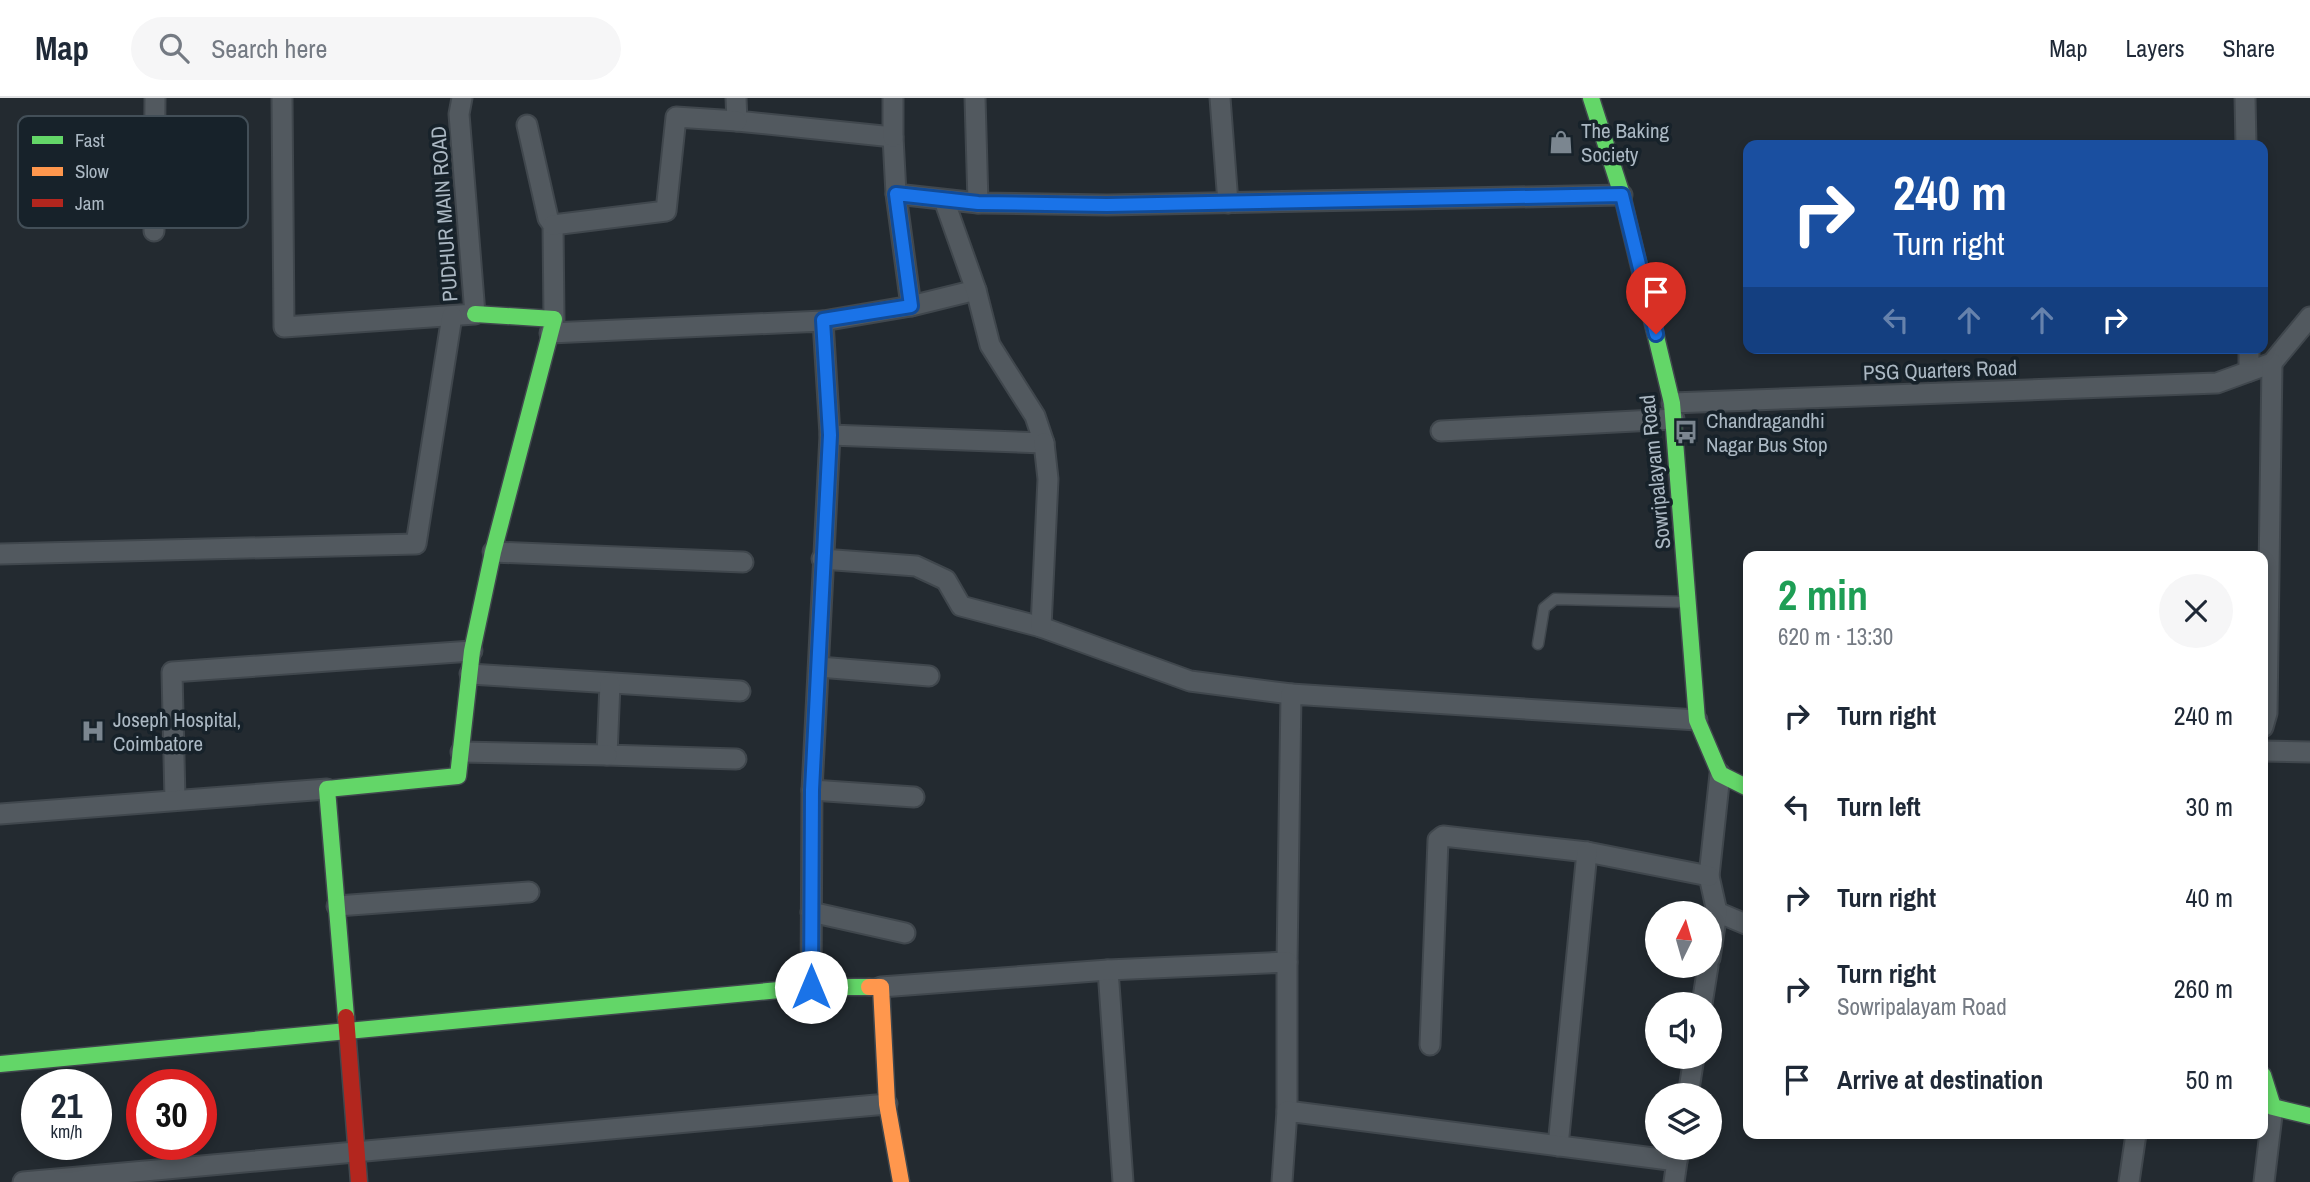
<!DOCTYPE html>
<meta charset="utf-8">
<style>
:root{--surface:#fff;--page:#f6f6f7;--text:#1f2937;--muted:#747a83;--line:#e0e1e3}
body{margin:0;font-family:"Archivo Narrow",sans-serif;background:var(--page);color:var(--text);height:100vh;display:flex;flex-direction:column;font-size:26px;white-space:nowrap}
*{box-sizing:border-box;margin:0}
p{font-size:23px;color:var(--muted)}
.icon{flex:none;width:38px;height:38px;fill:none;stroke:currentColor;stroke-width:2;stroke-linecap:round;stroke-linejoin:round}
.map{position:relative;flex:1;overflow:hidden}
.panel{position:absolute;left:1743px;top:453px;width:525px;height:588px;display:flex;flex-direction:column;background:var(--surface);border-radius:14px;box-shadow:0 4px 10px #0003}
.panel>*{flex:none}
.top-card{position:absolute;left:1743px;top:42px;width:525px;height:214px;border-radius:14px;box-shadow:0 4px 10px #0003;background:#1a4fa0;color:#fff;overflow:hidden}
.needle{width:46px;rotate:5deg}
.fabs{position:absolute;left:1645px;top:803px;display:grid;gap:14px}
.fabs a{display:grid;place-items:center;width:77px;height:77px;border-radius:50%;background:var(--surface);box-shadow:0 4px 10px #0003;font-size:35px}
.speed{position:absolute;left:21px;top:971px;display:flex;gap:14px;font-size:35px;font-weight:700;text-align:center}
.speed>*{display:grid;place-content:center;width:91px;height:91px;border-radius:50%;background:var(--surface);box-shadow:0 4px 10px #0003;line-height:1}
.speed small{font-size:18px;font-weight:400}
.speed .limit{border:10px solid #d22;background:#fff;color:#111}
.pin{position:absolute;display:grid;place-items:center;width:60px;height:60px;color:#fff;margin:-72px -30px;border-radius:50% 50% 50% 0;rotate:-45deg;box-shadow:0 0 7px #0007}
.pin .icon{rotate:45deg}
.me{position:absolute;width:77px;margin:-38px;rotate:0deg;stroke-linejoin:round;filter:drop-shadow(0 0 5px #0008)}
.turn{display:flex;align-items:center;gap:24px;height:147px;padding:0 35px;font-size:32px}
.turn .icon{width:91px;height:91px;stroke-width:2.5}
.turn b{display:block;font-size:49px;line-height:60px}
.lanes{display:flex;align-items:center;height:66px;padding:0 35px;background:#0003;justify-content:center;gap:35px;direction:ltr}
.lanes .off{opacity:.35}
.round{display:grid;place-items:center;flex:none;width:74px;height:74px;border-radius:37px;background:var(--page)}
.headline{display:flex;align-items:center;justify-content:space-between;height:119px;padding:0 35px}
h1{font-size:42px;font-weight:700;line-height:52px;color:#1e9e55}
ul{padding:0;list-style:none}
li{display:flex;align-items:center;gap:21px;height:91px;padding:0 35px}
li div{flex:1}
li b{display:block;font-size:26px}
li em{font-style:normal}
header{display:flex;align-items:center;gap:42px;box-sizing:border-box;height:98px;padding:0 35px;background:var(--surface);border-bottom:2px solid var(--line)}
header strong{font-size:33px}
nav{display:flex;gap:38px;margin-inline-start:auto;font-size:24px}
.search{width:490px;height:63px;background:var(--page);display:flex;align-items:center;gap:18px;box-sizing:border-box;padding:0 24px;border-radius:38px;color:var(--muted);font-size:26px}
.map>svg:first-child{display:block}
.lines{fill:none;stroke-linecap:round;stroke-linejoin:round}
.lane-casing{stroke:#40474d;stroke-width:13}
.street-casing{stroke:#40474d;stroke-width:23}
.fast-casing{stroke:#40474d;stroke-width:19}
.slow-casing{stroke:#40474d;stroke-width:19}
.jam-casing{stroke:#40474d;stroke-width:19}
.lane{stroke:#52595f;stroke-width:10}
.street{stroke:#52595f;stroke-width:19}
.fast{stroke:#63d668;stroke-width:16}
.slow{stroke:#ff974d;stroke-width:16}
.jam{stroke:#b3261e;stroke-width:16}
.route-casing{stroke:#114b97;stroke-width:18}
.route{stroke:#1a73e8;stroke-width:12}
.labels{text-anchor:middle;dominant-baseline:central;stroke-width:7;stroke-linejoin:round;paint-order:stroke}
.poi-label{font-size:21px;fill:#abb8c3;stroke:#17222a;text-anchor:start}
.street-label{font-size:21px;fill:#abb8c3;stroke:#17222a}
.key{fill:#17222a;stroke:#434f58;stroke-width:2}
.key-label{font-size:19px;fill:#abb8c3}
</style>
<header>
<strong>Map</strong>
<div class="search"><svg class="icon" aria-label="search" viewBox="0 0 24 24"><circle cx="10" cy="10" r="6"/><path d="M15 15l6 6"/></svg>Search here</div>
<nav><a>Map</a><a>Layers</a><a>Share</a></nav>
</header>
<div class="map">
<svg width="2310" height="1084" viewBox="0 0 2310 1084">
<rect width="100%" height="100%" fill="#232a30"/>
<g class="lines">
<g class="lane-casing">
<polyline id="lane" points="1538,546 1544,510 1555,501 1684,504"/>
</g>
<g class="street-casing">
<g id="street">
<polyline points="282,0 284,229 475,216 459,16 462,0"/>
<polyline points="736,0 737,23 893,39 896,96 978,105 1107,107 1622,97"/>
<polyline points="975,0 978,105"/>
<polyline points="1220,0 1228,105"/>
<polyline points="2245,0 2246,47"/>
<polyline points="527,27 548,120 553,127 554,221"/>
<polyline points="893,39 893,0"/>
<polyline points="553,127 666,113 676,19 737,23"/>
<polyline points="154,133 155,0"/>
<polyline points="911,208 976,192"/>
<polyline points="823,223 911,208 896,96"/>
<polyline points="550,235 823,223 830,337 812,692 811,889"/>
<polyline points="2249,250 2249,273"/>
<polyline points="1672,305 2217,285 2272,265 2310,219"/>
<polyline points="1441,333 1674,321"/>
<polyline points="830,337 1044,345 1035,318 990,247 976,192 944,102"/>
<polyline points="493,454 743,464"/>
<polyline points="0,456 416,446 452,218"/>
<polyline points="822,461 916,468 946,482 961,508 1041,529 1190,583 1291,596"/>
<polyline points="1041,529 1048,381 1044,345"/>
<polyline points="819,569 929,578"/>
<polyline points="470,576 740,593"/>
<polyline points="610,586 607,657 736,661"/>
<polyline points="2263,629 2267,615 2272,265"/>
<polyline points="2263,653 2310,654"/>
<polyline points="461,654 607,657"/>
<polyline points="812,692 914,699"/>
<polyline points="175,702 172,574 472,553"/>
<polyline points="0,716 327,691"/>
<polyline points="337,808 529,794"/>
<polyline points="811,814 905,835"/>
<polyline points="1717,814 1748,827"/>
<polyline points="1710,860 1717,814 1709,778 1720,676"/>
<polyline points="1287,864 1291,596 1697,622"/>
<polyline points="1108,872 1123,1084"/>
<polyline points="881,889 1108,872 1287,864 1287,1013"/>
<polyline points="1702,906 1708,868"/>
<polyline points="1430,947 1438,742 1443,738 1587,754 1709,778"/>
<polyline points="1688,998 1694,959"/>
<polyline points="2263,1007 2273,1009 2264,1084"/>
<polyline points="1558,1048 1587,754"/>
<polyline points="23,1084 887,1006"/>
<polyline points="1282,1084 1287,1013 1677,1063 1679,1050"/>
<polyline points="1674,1084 1677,1063"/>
<polyline points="2129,1084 2136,1036"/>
</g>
</g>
<g class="fast-casing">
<g id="fast">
<polyline points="1591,0 1622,97 1672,305 1697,622 1720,676 1748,690"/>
<polyline points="346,919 327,691 458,678 472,553 493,454 554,221 475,216"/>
<polyline points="0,966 811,889 869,889"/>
<polyline points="2263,977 2273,1009 2310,1018"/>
</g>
</g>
<g class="slow-casing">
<polyline id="slow" points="869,889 881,889 887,1006 901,1084"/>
</g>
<g class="jam-casing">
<polyline id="jam" points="346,919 359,1084"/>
</g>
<use href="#lane" class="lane"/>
<use href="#street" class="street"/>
<use href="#fast" class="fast"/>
<use href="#slow" class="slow"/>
<use href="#jam" class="jam"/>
</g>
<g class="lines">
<g class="route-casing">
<polyline id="route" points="811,889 812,692 830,337 823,222 911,208 896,96 978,105 1107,107 1622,97 1656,236"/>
</g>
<use href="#route" class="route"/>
</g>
<defs>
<g id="shop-bare" transform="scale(1.89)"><path d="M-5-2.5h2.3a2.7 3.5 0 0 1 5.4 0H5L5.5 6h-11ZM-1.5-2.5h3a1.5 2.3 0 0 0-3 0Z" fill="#7b8690" stroke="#17222a" stroke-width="2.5" paint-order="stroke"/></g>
<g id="bus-bare" transform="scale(1.89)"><path d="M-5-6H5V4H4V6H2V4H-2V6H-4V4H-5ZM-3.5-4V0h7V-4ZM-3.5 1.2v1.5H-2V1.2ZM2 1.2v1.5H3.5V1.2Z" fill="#7b8690" stroke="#17222a" stroke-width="2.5" paint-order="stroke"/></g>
<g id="hospital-bare" transform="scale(1.89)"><path d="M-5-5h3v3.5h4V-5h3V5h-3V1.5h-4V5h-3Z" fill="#7b8690" stroke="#17222a" stroke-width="2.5" paint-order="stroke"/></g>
</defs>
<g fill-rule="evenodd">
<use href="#shop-bare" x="1561" y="44"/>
<use href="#bus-bare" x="1686" y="334"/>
<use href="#hospital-bare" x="93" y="633"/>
</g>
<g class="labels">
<g class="poi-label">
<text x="1581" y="32">The Baking<tspan x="1581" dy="24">Society</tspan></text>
<text x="1706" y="322">Chandragandhi<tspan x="1706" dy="24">Nagar Bus Stop</tspan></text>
<text x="113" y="621">Joseph Hospital,<tspan x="113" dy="24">Coimbatore</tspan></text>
</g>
<g class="street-label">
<text transform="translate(444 116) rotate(-94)">PUDHUR MAIN ROAD</text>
<text transform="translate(1940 272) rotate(-2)">PSG Quarters Road</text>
<text transform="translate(1655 374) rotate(-96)">Sowripalayam Road</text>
</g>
</g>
<rect x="18" y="18" width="230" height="112" rx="10" class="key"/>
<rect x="32" y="38" width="31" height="8" fill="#63d668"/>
<rect x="32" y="69" width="31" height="9" fill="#ff974d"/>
<rect x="32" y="101" width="31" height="8" fill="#b3261e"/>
<g class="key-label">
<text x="75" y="49">Fast</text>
<text x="75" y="80">Slow</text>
<text x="75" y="112">Jam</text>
</g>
</svg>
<div class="fabs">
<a><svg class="needle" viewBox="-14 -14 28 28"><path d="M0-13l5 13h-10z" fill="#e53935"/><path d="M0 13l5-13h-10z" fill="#747a83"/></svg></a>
<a><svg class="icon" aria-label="sound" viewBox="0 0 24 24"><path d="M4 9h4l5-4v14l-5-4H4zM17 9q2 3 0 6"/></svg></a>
<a><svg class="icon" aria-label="layers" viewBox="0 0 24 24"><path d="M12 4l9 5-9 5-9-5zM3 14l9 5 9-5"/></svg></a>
</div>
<div class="speed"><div>21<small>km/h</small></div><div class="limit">30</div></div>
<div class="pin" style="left:1656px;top:236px;background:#d93025"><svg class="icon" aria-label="arrive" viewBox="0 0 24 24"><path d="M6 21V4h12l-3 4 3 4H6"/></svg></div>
<svg class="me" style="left:811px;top:889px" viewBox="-20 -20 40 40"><circle r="19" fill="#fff"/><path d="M0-13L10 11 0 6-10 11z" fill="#1a73e8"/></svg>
<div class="top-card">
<div class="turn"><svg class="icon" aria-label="right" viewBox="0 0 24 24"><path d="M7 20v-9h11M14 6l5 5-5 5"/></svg><div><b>240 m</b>Turn right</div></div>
<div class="lanes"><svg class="icon off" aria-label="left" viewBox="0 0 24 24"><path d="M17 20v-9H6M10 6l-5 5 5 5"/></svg><svg class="icon off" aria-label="ahead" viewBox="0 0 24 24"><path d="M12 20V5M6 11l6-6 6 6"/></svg><svg class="icon off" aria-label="ahead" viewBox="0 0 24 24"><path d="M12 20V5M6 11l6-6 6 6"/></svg><svg class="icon" aria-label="right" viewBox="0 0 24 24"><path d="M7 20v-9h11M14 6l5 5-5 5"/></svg></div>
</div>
<section class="panel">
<div class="headline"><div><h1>2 min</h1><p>620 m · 13:30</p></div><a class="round"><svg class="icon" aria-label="close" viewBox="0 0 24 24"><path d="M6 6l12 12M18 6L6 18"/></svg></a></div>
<ul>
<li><svg class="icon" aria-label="right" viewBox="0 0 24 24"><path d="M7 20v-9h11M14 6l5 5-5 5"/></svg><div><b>Turn right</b></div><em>240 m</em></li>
<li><svg class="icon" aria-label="left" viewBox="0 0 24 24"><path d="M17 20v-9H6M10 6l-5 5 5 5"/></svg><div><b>Turn left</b></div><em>30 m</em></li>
<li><svg class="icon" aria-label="right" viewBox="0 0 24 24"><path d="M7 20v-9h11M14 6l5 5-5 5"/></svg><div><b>Turn right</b></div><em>40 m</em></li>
<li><svg class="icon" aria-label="right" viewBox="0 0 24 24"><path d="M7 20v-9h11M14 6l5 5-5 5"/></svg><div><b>Turn right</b><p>Sowripalayam Road</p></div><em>260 m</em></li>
<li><svg class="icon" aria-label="arrive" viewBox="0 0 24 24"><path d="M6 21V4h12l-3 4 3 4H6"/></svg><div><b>Arrive at destination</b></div><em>50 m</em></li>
</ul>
</section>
</div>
